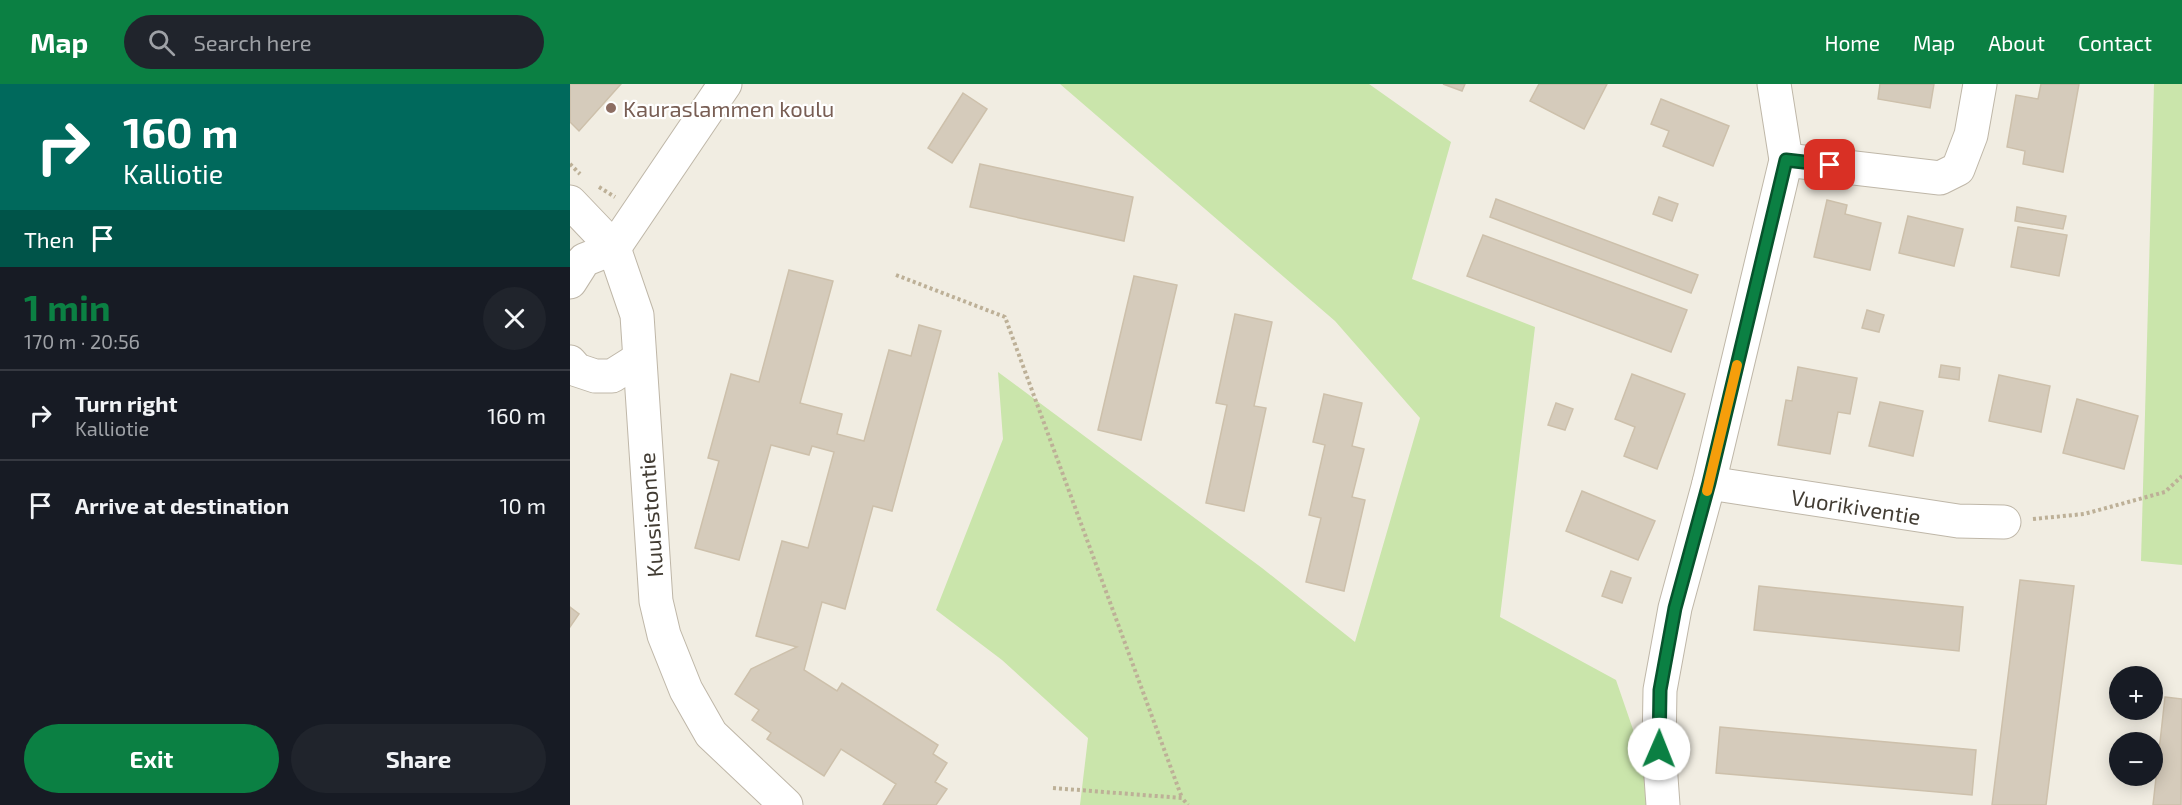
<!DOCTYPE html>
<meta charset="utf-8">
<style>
:root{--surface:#171b24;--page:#20242c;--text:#f1f3f6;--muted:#9ea1a6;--line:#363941;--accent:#0b8043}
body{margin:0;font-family:"Exo 2",sans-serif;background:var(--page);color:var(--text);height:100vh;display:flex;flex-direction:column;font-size:22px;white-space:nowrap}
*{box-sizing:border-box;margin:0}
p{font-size:20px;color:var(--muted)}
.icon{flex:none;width:33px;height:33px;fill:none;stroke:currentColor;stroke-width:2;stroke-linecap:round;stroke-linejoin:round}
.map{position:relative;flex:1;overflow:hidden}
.side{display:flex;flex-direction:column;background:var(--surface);width:570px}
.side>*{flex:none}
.banner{background:#00695c;color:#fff;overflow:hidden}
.tools{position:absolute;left:1539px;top:582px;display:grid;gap:12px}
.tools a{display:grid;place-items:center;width:54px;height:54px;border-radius:50%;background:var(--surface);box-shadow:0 3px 15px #0003;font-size:30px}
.pin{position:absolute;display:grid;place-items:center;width:51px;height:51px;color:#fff;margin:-26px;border-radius:12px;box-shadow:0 3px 9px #0006}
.me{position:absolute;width:66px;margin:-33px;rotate:1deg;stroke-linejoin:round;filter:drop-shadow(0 0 4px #0008)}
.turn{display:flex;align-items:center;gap:21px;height:126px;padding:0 24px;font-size:27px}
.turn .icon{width:78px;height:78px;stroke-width:2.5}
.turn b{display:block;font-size:42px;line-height:51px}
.then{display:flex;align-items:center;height:57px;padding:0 24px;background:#0003;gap:12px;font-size:22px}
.round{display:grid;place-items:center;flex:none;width:63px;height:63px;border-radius:32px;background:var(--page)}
.overview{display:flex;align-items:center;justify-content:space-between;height:102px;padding:0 24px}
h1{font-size:36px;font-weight:700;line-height:45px;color:var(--accent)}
.action{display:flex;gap:12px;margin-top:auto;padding:12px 24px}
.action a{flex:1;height:69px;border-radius:36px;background:var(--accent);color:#fff;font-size:24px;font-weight:700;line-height:69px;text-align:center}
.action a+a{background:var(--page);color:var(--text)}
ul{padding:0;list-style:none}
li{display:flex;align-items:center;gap:18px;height:90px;padding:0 24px;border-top:2px solid var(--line)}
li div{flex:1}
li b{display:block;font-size:22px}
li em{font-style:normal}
header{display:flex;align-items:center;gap:36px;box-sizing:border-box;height:84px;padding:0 30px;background:var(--accent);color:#fff}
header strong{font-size:28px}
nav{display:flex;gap:33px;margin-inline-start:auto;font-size:21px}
.search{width:420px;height:54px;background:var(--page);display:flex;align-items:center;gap:15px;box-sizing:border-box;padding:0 21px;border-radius:33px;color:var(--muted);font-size:22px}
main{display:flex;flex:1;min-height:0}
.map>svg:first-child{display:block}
.green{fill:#cae5ab}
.building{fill:#d5cbbb;stroke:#cdc0ab;stroke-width:1.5}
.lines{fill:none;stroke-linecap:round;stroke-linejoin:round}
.minor-casing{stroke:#bfb7a8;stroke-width:35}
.path{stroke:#bdb097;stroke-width:4;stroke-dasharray:3 3;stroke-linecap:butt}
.minor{stroke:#fff;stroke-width:33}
.route-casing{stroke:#07532c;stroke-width:15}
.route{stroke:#0b8043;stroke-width:10}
.slow{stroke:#f59e0b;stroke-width:10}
.education-dot{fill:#8d6e63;stroke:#fff;stroke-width:2}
.labels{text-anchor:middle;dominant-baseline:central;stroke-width:4.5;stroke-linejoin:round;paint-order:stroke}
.education-label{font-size:22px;fill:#785e54;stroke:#fff;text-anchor:start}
.street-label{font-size:22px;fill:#423c33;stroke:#fff}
</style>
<header>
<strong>Map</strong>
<div class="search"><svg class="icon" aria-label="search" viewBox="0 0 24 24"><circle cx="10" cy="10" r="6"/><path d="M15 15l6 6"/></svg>Search here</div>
<nav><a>Home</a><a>Map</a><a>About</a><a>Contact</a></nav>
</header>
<main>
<section class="side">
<div class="banner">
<div class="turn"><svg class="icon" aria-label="right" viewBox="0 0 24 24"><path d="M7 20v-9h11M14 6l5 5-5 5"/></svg><div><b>160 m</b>Kalliotie</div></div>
<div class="then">Then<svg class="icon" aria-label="arrive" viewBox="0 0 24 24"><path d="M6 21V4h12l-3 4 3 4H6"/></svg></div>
</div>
<div class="overview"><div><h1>1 min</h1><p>170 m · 20:56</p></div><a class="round"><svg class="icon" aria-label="close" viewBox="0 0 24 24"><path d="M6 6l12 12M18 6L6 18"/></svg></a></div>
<ul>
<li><svg class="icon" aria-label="right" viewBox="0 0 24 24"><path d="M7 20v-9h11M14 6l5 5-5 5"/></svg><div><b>Turn right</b><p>Kalliotie</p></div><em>160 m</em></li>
<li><svg class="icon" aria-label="arrive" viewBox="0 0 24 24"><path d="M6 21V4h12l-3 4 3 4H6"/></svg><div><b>Arrive at destination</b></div><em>10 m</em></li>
</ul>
<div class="action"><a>Exit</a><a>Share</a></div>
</section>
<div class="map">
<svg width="1612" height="721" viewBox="0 0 1612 721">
<rect width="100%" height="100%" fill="#f1ede2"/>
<g class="green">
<polygon points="490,0 799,0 881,58 842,195 965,243 930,533 1046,596 1089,721 510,721 518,654 432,576 366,526 433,355 428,288 692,484 785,558 850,334 765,237"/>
<polygon points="1584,0 1612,0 1612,481 1571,477"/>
</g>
<g class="building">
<polygon points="0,0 51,0 9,47 0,38"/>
<polygon points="873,0 895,0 892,7"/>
<polygon points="969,0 1037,0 1014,45 960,17"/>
<polygon points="1310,0 1364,0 1360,24 1308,15"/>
<polygon points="1471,0 1509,0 1493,88 1453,80 1455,67 1437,63 1446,11 1468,15"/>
<polygon points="393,9 417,25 382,79 358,64"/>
<polygon points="1091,15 1159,42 1143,82 1093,62 1099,47 1081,40"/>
<polygon points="410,80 563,113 554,157 400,123"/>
<polygon points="1089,113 1108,120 1102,137 1083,130"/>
<polygon points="926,115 1128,191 1121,209 920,133"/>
<polygon points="1257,116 1277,121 1275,130 1311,139 1300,186 1244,173"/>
<polygon points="1447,123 1496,132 1493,145 1445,137"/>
<polygon points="1338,132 1393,145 1384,182 1329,169"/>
<polygon points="1448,143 1497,151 1489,192 1441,183"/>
<polygon points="913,151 1117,226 1101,268 897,192"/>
<polygon points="219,186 263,197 230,319 272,330 267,350 294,357 319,266 341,272 349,241 371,247 322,427 303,422 275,525 252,518 234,586 267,607 272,599 368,661 363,670 377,679 365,698 377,705 366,721 313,721 326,700 271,665 254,692 197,655 201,649 182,636 189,626 165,610 181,585 227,563 186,552 212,457 238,464 264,368 242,362 239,371 201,361 169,476 125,464 149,377 138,374 161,290 189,298"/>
<polygon points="564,192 607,201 571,356 528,346"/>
<polygon points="1297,226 1314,231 1309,248 1292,244"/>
<polygon points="665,230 702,238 684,322 696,324 674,427 636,419 657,321 646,319"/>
<polygon points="1371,281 1390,284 1389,296 1369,293"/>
<polygon points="1228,283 1287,294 1280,330 1268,328 1260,370 1208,361 1216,316 1222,317"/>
<polygon points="1062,290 1115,310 1087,385 1054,372 1065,343 1045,335"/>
<polygon points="1429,291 1480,302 1471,348 1419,337"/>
<polygon points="754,310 792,319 782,362 794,365 782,413 795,416 774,507 736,498 751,434 739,431 755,361 743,358"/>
<polygon points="1507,315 1568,332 1554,385 1493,369"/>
<polygon points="1310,318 1353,327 1343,372 1299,362"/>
<polygon points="986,319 1003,325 995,346 978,341"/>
<polygon points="1012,407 1085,437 1068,476 996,447"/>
<polygon points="1041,487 1061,494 1052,519 1032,512"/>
<polygon points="1450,496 1504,502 1476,721 1422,721"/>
<polygon points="1189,502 1393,523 1389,567 1184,546"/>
<polygon points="0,523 9,530 0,543"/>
<polygon points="1595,613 1612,615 1611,721 1583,721"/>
<polygon points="1150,643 1406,666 1402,711 1146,689"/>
</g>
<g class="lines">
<g class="minor-casing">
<g id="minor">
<polyline points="1216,76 1370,94 1388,85 1401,51 1410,0"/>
<polyline points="0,118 44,164 67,231 86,517 94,551 116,606 141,650 216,721"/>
<polyline points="44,164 155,0"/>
<polyline points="0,198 14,176 44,164"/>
<polyline points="0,278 7,286 25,292 42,292 69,275"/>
<polyline points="1139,399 1388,437 1434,438"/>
<polyline points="1093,721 1089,665 1090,606 1105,524 1139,399 1216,76 1204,0"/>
</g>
</g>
<g class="path">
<polyline points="0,80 10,90"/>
<polyline points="29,103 45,113"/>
<polyline points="326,191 435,233 612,714"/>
<polyline points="1463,435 1514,430 1595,408 1612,392"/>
<polyline points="483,704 612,714 618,721"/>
</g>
<use href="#minor" class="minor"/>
</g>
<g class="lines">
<g class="route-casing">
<polyline id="route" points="1089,665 1090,606 1105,524 1139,399 1216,76 1260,81"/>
</g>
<use href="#route" class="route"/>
<polyline class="slow" points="1137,407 1167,281"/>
</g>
<circle class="education-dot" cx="41" cy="24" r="6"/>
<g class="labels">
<g class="education-label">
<text x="53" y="24">Kauraslammen koulu</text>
</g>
<g class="street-label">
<text transform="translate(1286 422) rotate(9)">Vuorikiventie</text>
<text transform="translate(80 431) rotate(-94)">Kuusistontie</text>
</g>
</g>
</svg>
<div class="tools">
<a>+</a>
<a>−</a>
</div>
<div class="pin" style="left:1260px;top:81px;background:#d93025"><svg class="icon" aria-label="arrive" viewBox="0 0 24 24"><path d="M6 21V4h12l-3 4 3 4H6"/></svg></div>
<svg class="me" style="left:1089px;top:665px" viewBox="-20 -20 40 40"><circle r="19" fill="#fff"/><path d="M0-13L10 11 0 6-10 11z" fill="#0b8043"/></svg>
</div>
</main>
